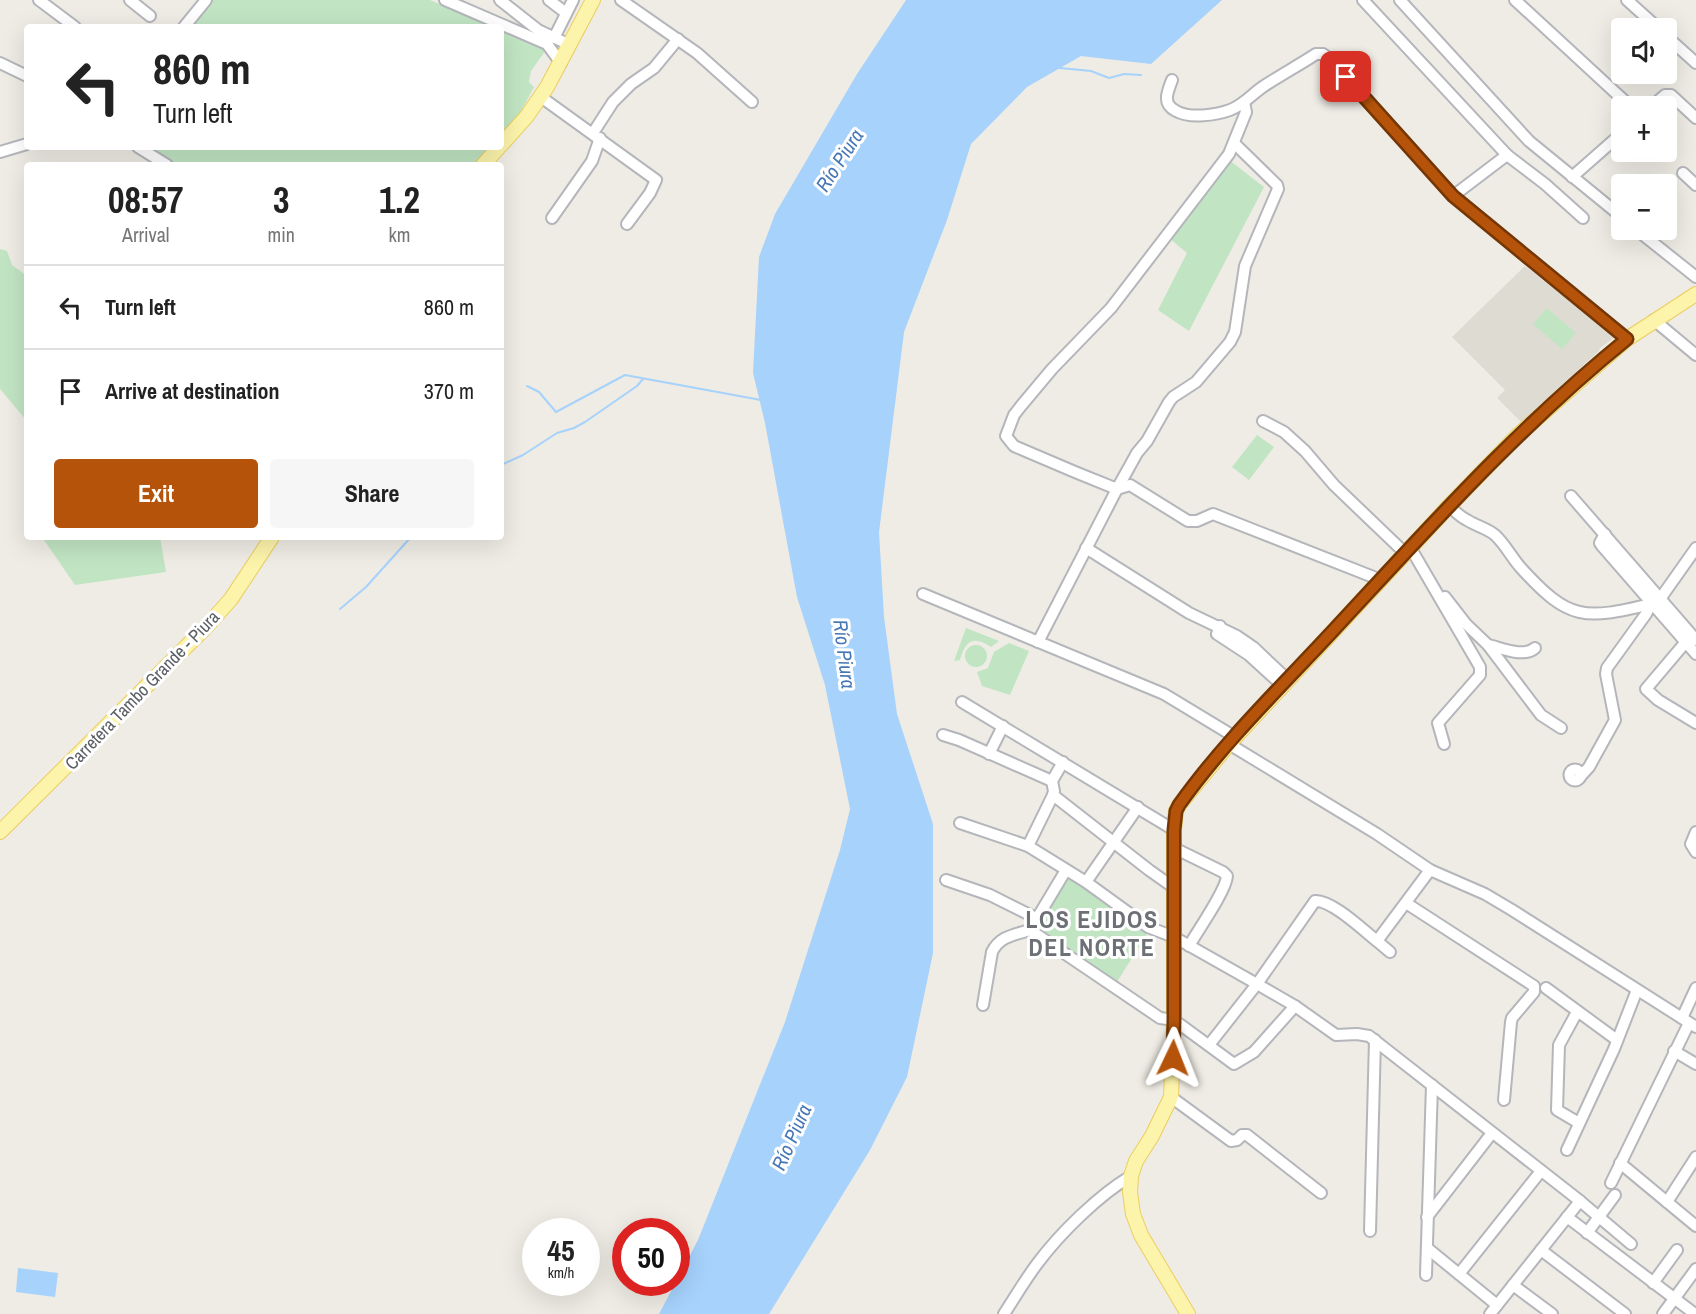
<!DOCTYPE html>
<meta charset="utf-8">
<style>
:root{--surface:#fff;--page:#f6f6f6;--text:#222;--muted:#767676;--line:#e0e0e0;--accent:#b45309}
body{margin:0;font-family:"Archivo Narrow",sans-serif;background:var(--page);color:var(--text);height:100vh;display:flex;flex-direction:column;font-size:22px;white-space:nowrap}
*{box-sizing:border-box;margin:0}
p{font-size:20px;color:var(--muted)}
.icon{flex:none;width:33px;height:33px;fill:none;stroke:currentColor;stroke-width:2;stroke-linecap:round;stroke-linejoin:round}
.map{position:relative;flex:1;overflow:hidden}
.side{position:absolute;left:24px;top:162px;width:480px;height:378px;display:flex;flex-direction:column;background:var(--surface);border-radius:6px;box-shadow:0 6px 24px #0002}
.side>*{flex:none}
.banner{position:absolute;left:24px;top:24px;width:480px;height:126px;border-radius:6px;box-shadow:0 6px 24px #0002;background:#fff;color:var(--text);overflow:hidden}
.controls{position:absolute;left:1611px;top:18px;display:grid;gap:12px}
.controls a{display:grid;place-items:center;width:66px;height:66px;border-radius:6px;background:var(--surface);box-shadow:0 6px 24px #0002;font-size:30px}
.speed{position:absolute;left:522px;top:1218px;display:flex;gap:12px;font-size:30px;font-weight:700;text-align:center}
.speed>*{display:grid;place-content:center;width:78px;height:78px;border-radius:50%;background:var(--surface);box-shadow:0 6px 24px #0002;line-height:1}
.speed small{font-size:15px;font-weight:400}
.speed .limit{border:9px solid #d22;background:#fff;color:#111}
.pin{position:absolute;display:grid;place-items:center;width:51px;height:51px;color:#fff;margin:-26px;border-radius:12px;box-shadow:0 3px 9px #0006}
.me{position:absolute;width:66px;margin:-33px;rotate:2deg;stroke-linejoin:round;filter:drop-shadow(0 0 4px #0008)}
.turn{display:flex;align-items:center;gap:21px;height:126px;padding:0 30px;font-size:27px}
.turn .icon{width:78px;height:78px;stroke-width:2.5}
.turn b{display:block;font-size:42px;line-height:51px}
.eta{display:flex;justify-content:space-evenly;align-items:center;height:102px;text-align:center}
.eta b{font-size:36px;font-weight:800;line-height:42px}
.cta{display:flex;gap:12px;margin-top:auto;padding:12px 30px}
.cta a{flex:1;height:69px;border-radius:6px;background:var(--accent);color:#fff;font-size:24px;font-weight:800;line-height:69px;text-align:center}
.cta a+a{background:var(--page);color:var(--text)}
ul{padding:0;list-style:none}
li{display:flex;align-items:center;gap:18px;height:84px;padding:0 30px;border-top:2px solid var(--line)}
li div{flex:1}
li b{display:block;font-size:22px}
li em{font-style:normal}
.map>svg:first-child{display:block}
.education{fill:#dedbd2}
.green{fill:#c1e5c3}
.water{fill:#a6d2fc}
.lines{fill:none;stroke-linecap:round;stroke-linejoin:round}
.stream{stroke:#a6d2fc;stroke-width:2}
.minor-casing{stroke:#b4b6bb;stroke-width:14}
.major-casing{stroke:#eccd5f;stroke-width:16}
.minor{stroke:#fff;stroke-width:10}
.major{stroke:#fcf4ab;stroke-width:14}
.route-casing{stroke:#753606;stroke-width:15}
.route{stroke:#b45309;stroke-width:10}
.labels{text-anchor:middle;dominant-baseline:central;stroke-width:6;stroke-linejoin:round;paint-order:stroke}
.street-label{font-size:18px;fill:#5c5f64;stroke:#fff}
.water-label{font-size:20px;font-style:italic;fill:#4677b6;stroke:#fff}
.district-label{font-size:24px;font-weight:bold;letter-spacing:1.5px;fill:#6d7176;stroke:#fff}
</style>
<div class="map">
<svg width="1696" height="1314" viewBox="0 0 1696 1314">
<rect width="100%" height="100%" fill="#eeece4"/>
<polygon class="education" points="1525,266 1615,337 1600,348 1599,351 1521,422 1497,398 1505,390 1452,337"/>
<g class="green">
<polygon points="210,0 430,0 493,27 188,27"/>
<polygon points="501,30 546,50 531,71 529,82 534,87 519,115 501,135"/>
<polygon points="149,147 490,147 474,165 172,165"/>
<polygon points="1229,160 1264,187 1189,331 1158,310 1187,253 1169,238"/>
<polygon points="0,249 7,251 12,265 27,276 27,421 0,389"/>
<polygon points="1547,308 1576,333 1562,349 1533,324"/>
<polygon points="1257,435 1274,447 1249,480 1232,467"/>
<polygon points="42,537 160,537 166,572 75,585"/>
<path d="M966,628L999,641L991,647C973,635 965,641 960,660L954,661Z"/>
<polygon points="1009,643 1029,651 1010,695 982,686 977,672 988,668 994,652"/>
<circle cx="976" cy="656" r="11"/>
<polygon points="1065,876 1149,931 1115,985 1034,931"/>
</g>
<g class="water">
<polygon points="906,0 1222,0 1151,64 1081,56 1027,87 971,144 947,220 904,332 879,532 884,617 897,714 933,824 933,953 907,1077 870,1150 769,1314 659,1314 698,1240 785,1022 840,850 850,809 825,685 797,597 765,423 753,373 759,257 775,214 857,74"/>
<polygon points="18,1268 58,1273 55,1297 16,1292"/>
</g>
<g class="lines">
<g class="stream">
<polyline points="1060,68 1091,71 1109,78 1124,74 1141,75"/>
<polyline points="527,386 539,392 556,412 625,375 761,400"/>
<polyline points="501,465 523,455 557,433 574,428 585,422 637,386 643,379"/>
<polyline points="340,609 366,587 411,537"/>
</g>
<g class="minor-casing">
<g id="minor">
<polyline points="39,0 75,27"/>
<polyline points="130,0 150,16"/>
<polyline points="445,0 547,44 561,63"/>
<polyline points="500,0 538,30 570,45"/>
<polyline points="549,0 566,13"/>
<polyline points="621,0 697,53 752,102"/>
<polyline points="1363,0 1507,155 1545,184 1583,218"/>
<polyline points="1400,0 1529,141 1622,217"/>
<polyline points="1515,0 1630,106"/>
<polyline points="1627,0 1658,28"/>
<polyline points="184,27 206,0"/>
<polyline points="1666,36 1696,63"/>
<polyline points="554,38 573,0"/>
<polyline points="0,63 27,76"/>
<path d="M1172,80C1167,93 1162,104 1176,111C1190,119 1216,115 1230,110C1244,105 1253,93 1264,86C1281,75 1299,65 1316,54H1323L1331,60L1453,196L1627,339"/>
<polyline points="541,97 656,180 650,193 627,224"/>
<polyline points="1244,102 1246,112 1229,154 1111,308 1052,369 1021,406 1014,415 1006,436 1014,446 1075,472 1117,489 1130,485 1188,521 1197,521 1213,514 1381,580"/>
<polyline points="1652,106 1665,95 1671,95 1696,118"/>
<polyline points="593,133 613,102 631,84 654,68 678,39"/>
<polyline points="138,147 167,165"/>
<polyline points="0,152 27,144"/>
<polyline points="1683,173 1696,185"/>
<polyline points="1572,177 1622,133"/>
<polyline points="1453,196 1507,155"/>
<polyline points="552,218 592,161 600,138"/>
<polyline points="1637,230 1696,277"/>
<polyline points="1654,320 1696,355"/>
<polyline points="1263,421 1284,432 1305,451 1334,485 1405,553"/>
<polyline points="1571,496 1696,640"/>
<path d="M1449,506C1455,511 1460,517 1467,520C1476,526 1487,528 1495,535C1505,544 1512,558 1521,568C1569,621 1584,620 1651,604"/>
<polyline points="1605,534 1600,543 1602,546 1696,654"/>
<polyline points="1410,547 1480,667 1480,675 1438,723 1444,744"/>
<polyline points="1086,548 1189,613 1237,636 1253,647 1288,680"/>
<polyline points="923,594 1164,694 1235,737"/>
<polyline points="1445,597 1466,624 1488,645 1541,715 1561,728"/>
<polyline points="1220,626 1217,634 1249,655 1283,686"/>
<polyline points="1690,637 1646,689 1658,700 1696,723"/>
<polyline points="1038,642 1117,489 1137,453 1147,441 1169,402 1173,397 1196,382 1230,342 1235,332 1245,266 1278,189 1277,185 1235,144"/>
<path d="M1488,645C1502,648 1524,658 1535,648"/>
<polyline points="962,702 1174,830"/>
<polyline points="943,735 959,740 1052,781"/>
<polyline points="1229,744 1377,834 1430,870 1485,894 1512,910 1696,1027"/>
<polyline points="989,754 1003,726"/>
<circle cx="1575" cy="775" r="5.5"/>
<polyline points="1580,777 1589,767 1615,720 1606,674 1607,668 1646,614 1651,604 1660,599 1696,548"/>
<polyline points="1053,795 1149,870 1173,887"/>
<polyline points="960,823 1028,846 1086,882 1148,927 1174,937 1257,984 1295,1006 1336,1035 1357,1034 1369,1036 1580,1201 1631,1244"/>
<polyline points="1696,832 1691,844 1696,852"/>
<polyline points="1028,846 1053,795 1054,791 1052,781 1063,762"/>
<path d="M1174,848L1223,872L1227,876C1226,891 1198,930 1189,946"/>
<polyline points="946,880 990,895 1036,918"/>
<polyline points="1086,882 1138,807"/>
<polyline points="1406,903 1534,986 1534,992 1512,1018 1511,1022 1504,1100"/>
<polyline points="1030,930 1160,1018 1174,1020 1234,1064 1254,1052 1295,1006"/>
<polyline points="1390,952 1377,941 1430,870"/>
<polyline points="1546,988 1617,1040"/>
<path d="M983,1005L992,952C1000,936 1014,935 1030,930L1066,870"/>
<polyline points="1577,1012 1559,1045 1557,1110 1579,1123"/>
<polyline points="1682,1018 1696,988"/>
<path d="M1209,1045L1257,984L1315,901C1332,900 1363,930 1377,941"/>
<polyline points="1674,1051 1696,1064"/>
<polyline points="1171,1097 1231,1141 1237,1140 1242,1135 1247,1135 1321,1193"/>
<polyline points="1567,1150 1614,1049 1637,990"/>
<polyline points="1620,1163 1696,1226"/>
<polyline points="1611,1183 1689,1023"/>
<polyline points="1667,1202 1696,1157"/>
<polyline points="1427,1217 1492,1133"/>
<polyline points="1567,1217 1695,1314"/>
<polyline points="1370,1231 1375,1040"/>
<polyline points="1587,1233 1615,1195"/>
<polyline points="1427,1248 1497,1305"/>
<polyline points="1541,1250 1625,1314"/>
<polyline points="1459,1274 1541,1171"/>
<polyline points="1426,1275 1432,1085"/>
<polyline points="1653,1283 1677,1250"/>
<polyline points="1513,1285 1552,1314"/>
<path d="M1004,1314C1015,1297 1025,1280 1037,1264C1060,1233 1099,1195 1131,1176"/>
<polyline points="1490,1314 1580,1201"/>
<polyline points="1663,1314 1696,1269"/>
</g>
</g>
<g class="major-casing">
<g id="major">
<polyline points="501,145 527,116 547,87 593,0"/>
<polyline points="483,165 499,147"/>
<polyline points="0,832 207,626 231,599 272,537"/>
<polyline points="1188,1314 1141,1235 1133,1214 1130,1192 1131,1176 1136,1161 1152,1136 1171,1097 1174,1020 1174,830 1176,811 1179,805 1229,744 1449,506 1517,436 1627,339 1696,294"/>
</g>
</g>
<use href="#minor" class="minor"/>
<use href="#major" class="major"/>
</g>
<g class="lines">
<g class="route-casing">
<path id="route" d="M1173,1058L1174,1020V830L1176,811L1179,805C1225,740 1288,680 1342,621C1433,523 1522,424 1627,339L1453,196L1346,77"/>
</g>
<use href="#route" class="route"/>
</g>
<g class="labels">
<g class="street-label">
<text transform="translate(142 690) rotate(-46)">Carretera Tambo Grande - Piura</text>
</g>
<g class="water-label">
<text transform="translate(839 160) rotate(-57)">Río Piura</text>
<text transform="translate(845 654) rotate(83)">Río Piura</text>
<text transform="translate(791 1137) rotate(-66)">Río Piura</text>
</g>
<g class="district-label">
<text x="1092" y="919">LOS EJIDOS<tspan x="1092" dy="28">DEL NORTE</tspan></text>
</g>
</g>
</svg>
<div class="controls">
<a><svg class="icon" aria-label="sound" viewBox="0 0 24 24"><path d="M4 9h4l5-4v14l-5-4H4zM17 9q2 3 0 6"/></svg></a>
<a>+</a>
<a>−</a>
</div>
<div class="speed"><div>45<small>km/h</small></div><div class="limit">50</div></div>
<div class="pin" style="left:1346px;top:77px;background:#d93025"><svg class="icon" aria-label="arrive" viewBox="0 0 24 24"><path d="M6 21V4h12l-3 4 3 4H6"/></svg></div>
<svg class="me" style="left:1173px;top:1058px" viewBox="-20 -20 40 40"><path d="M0-17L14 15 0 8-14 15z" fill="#b45309" stroke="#fff" stroke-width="4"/></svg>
<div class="banner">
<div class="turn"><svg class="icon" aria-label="left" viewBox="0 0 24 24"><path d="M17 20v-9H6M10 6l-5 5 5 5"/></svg><div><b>860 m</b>Turn left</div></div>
</div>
<section class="side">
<div class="eta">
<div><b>08:57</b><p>Arrival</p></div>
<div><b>3</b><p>min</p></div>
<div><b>1.2</b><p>km</p></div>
</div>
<ul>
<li><svg class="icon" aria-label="left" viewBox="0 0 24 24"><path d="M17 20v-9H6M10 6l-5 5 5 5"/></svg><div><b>Turn left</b></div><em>860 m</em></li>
<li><svg class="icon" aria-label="arrive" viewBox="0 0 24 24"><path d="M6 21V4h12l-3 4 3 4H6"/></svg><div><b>Arrive at destination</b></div><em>370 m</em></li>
</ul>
<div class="cta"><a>Exit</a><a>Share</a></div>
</section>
</div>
